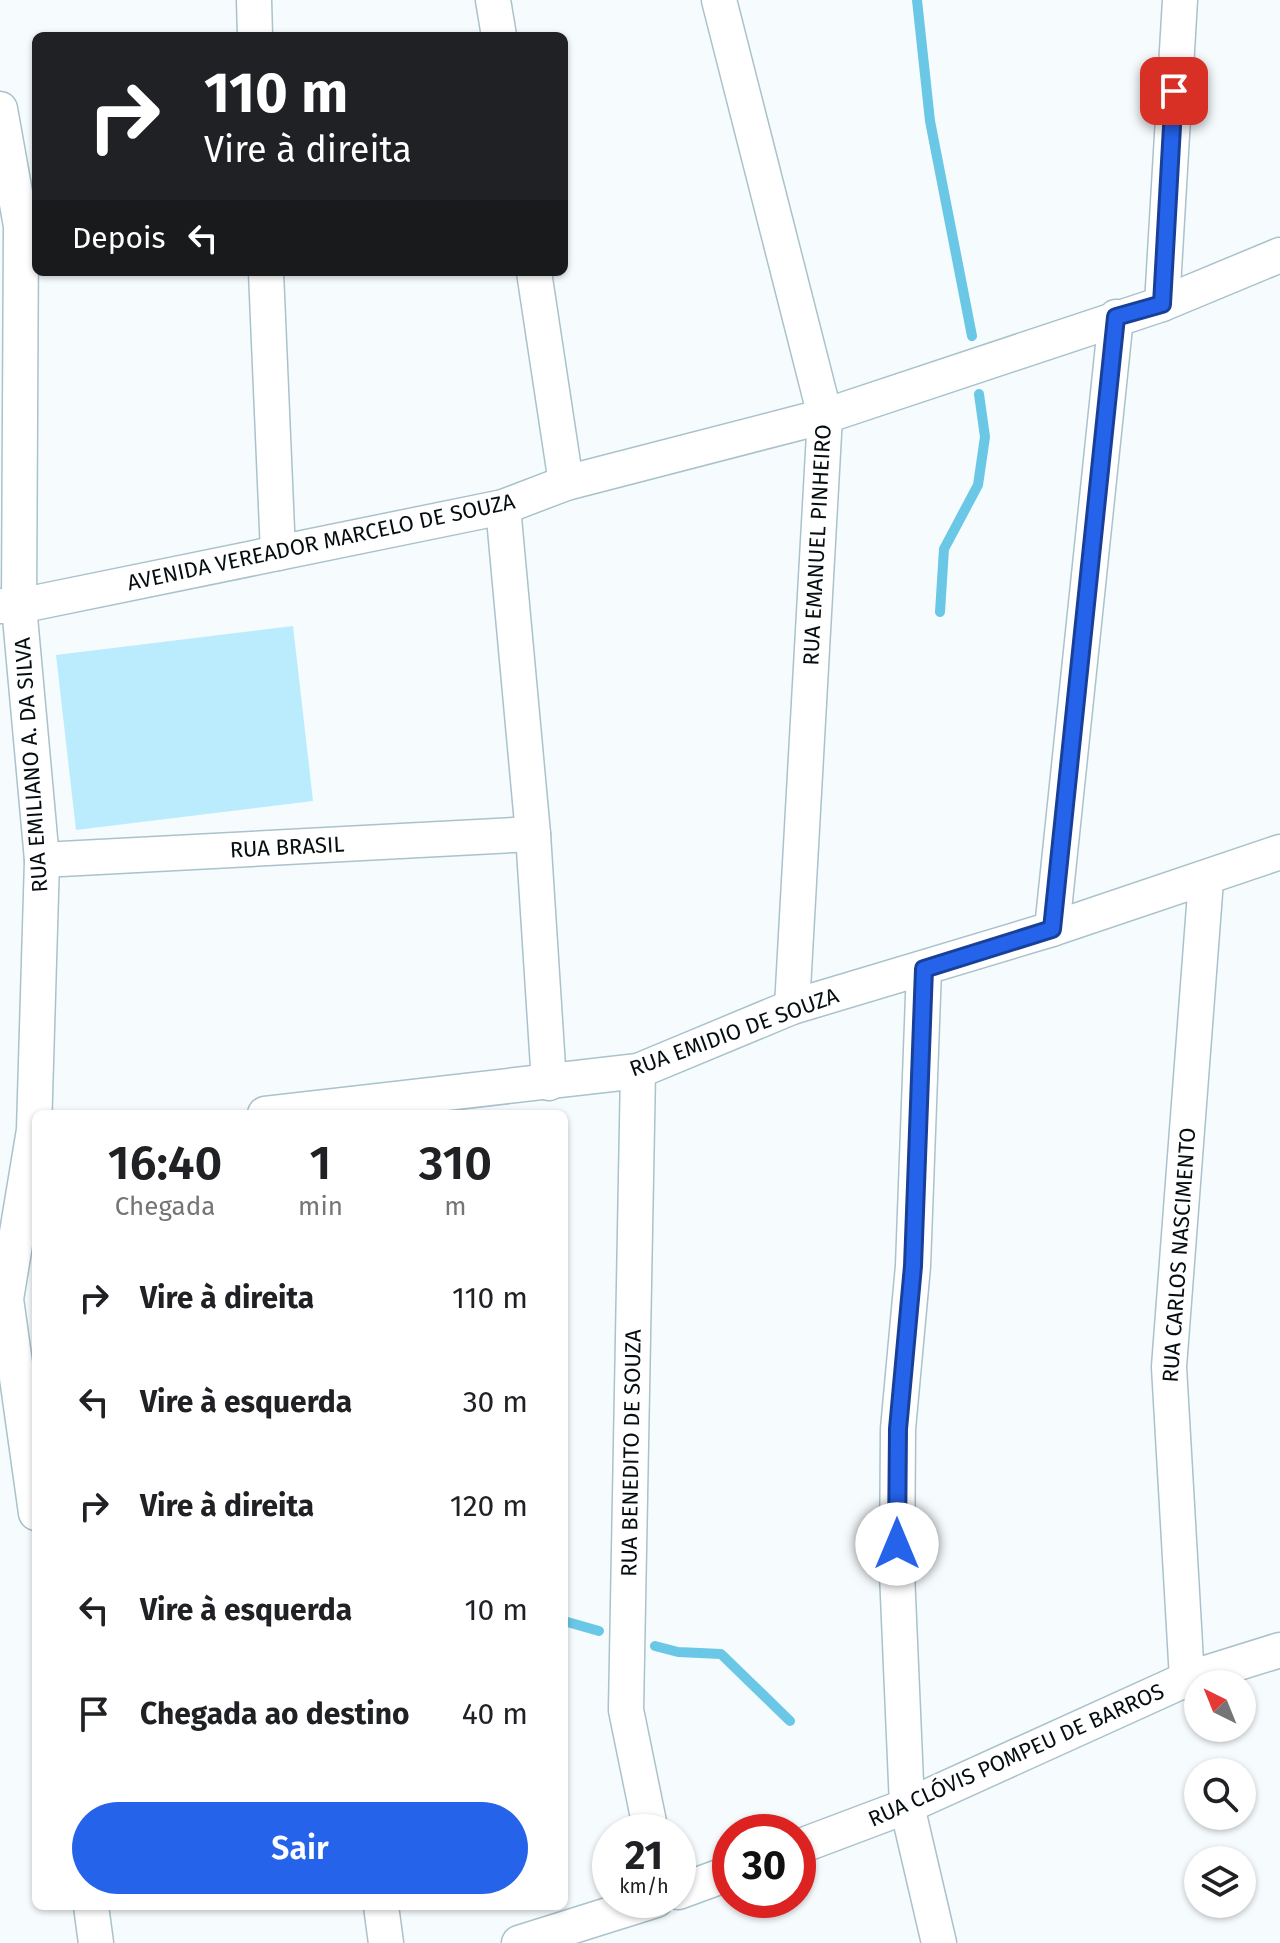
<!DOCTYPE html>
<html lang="pt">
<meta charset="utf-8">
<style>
:root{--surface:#fff;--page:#f6f6f6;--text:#202124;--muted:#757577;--accent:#2563eb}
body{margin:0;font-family:"Fira Sans",sans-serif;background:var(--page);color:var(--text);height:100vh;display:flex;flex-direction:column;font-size:30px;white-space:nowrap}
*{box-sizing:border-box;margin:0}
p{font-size:26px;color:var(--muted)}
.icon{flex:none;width:44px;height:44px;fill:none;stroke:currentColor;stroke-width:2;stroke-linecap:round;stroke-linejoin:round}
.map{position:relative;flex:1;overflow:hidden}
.side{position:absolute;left:32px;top:1110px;width:536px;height:800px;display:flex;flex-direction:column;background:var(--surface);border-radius:12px;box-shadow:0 2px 6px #0004}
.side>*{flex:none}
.top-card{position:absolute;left:32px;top:32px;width:536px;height:244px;border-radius:12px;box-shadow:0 2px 6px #0004;background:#202124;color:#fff;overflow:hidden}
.needle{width:52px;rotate:317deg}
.tools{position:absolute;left:1184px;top:1670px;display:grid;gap:16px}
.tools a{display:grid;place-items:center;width:72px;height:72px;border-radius:50%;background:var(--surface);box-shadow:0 2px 6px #0004;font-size:40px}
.speed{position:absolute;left:592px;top:1814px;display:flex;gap:16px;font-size:40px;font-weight:700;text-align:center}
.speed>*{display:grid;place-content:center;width:104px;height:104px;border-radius:50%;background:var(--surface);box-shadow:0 2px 6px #0004;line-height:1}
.speed small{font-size:20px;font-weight:400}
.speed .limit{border:12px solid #d22;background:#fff;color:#111}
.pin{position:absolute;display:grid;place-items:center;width:68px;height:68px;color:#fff;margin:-34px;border-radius:16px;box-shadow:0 4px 12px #0006}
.me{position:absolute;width:88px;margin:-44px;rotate:0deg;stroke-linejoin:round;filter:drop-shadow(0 0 6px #0008)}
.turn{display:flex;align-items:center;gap:28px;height:168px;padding:0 40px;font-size:36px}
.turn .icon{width:104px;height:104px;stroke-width:2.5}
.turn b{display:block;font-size:56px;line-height:68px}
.then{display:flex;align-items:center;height:76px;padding:0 40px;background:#0003;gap:16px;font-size:30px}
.eta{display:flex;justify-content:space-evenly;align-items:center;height:136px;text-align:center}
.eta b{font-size:48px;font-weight:600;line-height:56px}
.primary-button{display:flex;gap:16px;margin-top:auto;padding:16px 40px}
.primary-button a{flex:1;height:92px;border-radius:48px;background:var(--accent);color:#fff;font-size:32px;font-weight:600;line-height:92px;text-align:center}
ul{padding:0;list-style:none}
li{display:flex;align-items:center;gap:24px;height:104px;padding:0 40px}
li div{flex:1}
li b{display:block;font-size:30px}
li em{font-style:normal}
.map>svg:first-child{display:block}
.green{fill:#bbecfe}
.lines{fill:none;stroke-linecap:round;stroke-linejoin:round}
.stream{stroke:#6bc7e6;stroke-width:10}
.minor-casing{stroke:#aac2cb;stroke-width:37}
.minor{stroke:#fff;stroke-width:34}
.route-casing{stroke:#184099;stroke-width:20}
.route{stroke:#2563eb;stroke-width:14}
.labels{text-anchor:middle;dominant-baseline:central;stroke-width:6;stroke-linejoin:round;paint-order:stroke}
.street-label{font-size:22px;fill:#060e11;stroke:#fff}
</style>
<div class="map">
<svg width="1280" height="1943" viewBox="0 0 1280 1943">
<rect width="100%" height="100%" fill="#f6fbfd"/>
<polygon class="green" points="293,626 313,801 76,830 56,655"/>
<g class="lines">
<g class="stream">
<polyline points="917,0 930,121 972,336"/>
<polyline points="940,612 944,549 978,485 985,437 979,394"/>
<polyline points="564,1621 599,1631"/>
<polyline points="655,1646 678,1652 721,1654 790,1721"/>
</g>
<g class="minor-casing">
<g id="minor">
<polyline points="254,0 255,36"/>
<polyline points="493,0 499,36"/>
<polyline points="719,0 825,416 792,1007"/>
<polyline points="0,109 21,226 19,606 42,860 34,1130 6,1299 36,1513"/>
<polyline points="266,272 278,553"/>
<polyline points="534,272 566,483"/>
<polyline points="1162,304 1180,0"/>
<polyline points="503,507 533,834 549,1083"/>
<polyline points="0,606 19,606 503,507 566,483 825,416 1162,304 1280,255"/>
<polyline points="42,860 533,834"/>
<polyline points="1052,929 1116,317"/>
<polyline points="924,969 913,1266 898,1429 897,1573 907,1806 939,1943"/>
<polyline points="638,1071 626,1710 651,1832"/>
<polyline points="265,1114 638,1071 792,1007 1052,929 1280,852"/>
<polyline points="1187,1679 1169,1367 1206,880"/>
<polyline points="798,1847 907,1806 1187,1679 1280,1650"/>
<polyline points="678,1892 730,1873"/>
<polyline points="91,1906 96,1943"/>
<polyline points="381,1906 386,1943"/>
<polyline points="519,1943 656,1900"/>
</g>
</g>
<use href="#minor" class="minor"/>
</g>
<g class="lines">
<g class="route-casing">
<polyline id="route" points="897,1544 898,1429 913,1266 924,969 1052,929 1116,317 1162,304 1174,91"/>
</g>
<use href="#route" class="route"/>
</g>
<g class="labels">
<g class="street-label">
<text transform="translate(321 542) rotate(-12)">AVENIDA VEREADOR MARCELO DE SOUZA</text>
<text transform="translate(817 545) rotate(-87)">RUA EMANUEL PINHEIRO</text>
<text transform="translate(31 765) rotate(-94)">RUA EMILIANO A. DA SILVA</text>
<text transform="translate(287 847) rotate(-3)">RUA BRASIL</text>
<text transform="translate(734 1032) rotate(-20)">RUA EMIDIO DE SOUZA</text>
<text transform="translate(1179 1255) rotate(-86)">RUA CARLOS NASCIMENTO</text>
<text transform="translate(631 1453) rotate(-89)">RUA BENEDITO DE SOUZA</text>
<text transform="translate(1016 1755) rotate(-24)">RUA CLÓVIS POMPEU DE BARROS</text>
</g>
</g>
</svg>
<div class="tools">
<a><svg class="needle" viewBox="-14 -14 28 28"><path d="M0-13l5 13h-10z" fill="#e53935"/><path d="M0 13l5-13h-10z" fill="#757577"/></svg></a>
<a><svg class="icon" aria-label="search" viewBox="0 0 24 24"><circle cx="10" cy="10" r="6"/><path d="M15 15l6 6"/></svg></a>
<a><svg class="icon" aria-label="layers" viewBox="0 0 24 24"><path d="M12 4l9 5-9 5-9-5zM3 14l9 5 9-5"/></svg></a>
</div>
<div class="speed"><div>21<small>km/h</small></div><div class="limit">30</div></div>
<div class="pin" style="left:1174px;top:91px;background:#d93025"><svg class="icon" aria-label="arrive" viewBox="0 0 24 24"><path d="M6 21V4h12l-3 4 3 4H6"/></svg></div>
<svg class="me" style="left:897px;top:1544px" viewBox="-20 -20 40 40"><circle r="19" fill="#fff"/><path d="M0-13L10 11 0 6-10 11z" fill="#2563eb"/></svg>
<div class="top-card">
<div class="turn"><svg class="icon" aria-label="right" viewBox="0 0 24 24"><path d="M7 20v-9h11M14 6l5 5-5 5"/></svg><div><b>110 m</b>Vire à direita</div></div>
<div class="then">Depois<svg class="icon" aria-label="left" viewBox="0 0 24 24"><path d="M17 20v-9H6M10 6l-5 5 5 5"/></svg></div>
</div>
<section class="side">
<div class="eta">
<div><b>16:40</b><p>Chegada</p></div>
<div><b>1</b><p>min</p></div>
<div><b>310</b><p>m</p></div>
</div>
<ul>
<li><svg class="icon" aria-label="right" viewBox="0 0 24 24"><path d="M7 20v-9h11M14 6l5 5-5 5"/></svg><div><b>Vire à direita</b></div><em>110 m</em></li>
<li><svg class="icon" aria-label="left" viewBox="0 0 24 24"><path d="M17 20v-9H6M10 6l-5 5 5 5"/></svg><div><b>Vire à esquerda</b></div><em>30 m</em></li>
<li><svg class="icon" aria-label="right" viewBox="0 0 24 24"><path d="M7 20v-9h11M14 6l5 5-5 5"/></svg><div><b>Vire à direita</b></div><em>120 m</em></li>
<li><svg class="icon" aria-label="left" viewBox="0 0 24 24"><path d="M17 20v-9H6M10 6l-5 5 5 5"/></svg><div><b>Vire à esquerda</b></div><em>10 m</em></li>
<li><svg class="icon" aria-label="arrive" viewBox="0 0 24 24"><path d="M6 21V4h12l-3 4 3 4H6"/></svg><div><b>Chegada ao destino</b></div><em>40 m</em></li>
</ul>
<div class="primary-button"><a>Sair</a></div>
</section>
</div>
